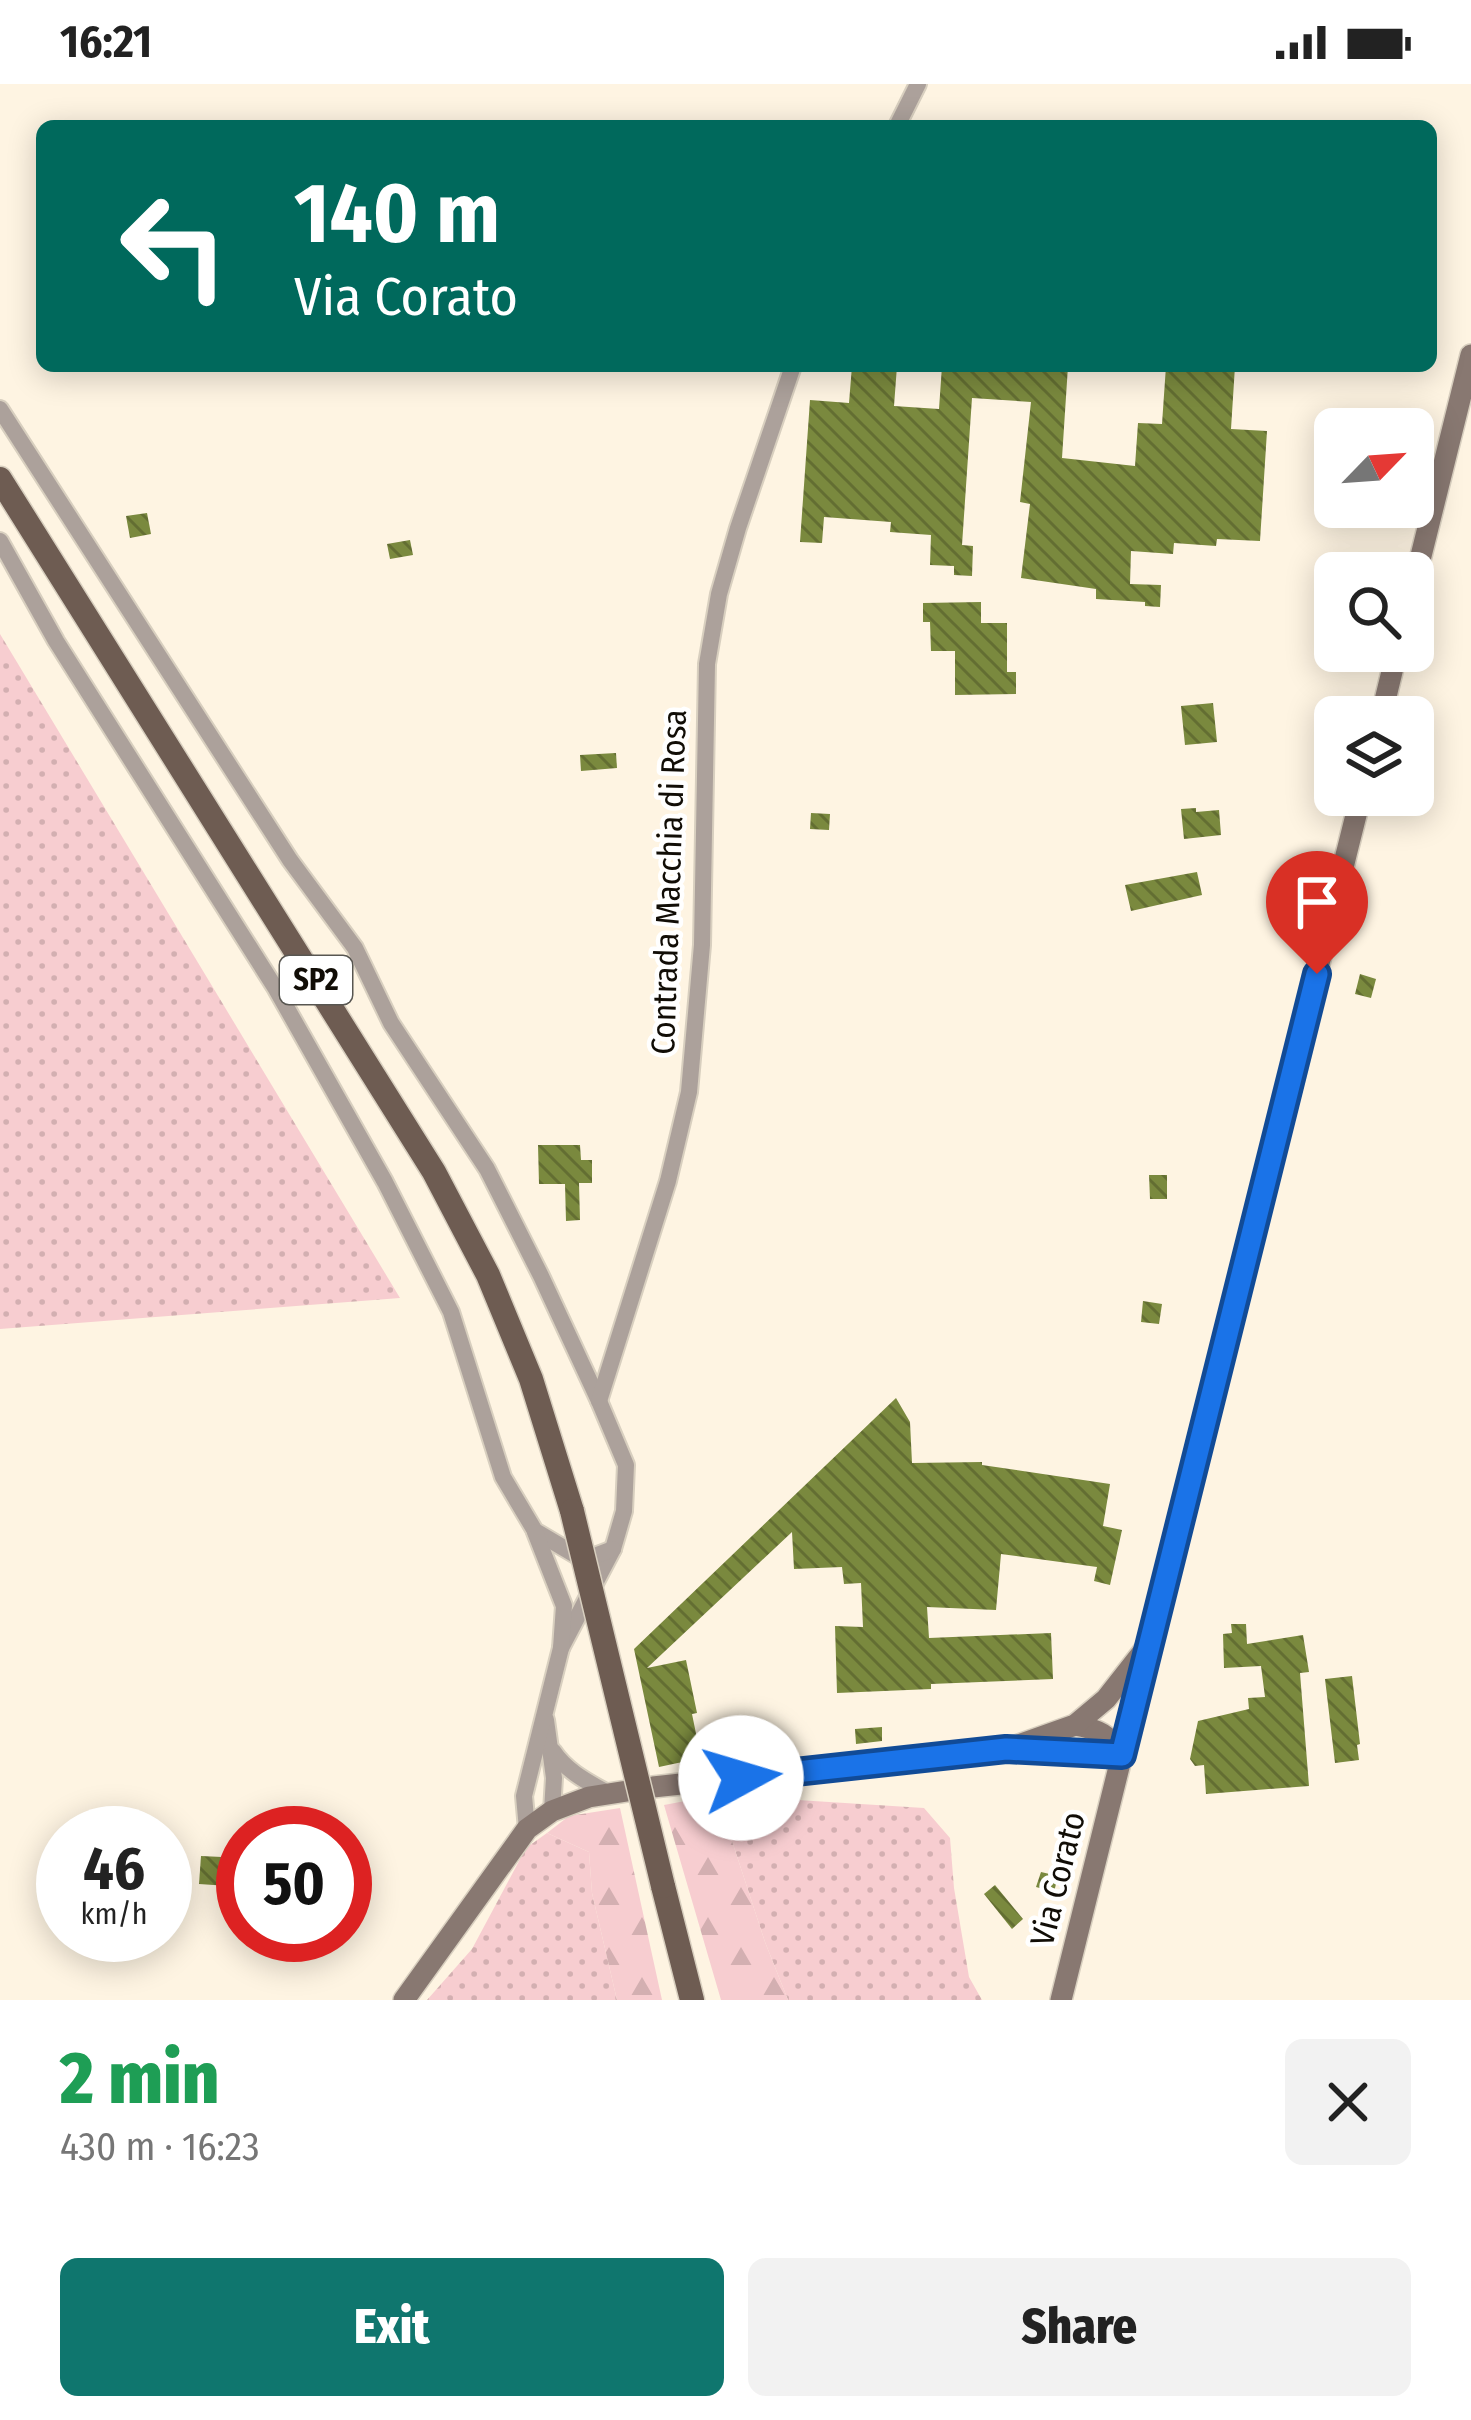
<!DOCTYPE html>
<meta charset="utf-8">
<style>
:root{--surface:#fff;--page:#f2f2f2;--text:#222;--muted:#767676;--accent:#0f766e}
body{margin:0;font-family:"Fira Sans Condensed",sans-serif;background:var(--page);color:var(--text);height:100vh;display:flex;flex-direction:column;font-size:45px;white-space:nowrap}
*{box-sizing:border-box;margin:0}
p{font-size:39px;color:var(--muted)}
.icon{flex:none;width:66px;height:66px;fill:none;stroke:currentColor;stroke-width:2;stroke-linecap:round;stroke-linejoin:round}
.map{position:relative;height:1916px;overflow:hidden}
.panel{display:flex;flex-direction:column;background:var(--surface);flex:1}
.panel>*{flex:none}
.banner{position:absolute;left:36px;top:36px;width:1401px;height:252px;border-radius:18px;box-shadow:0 6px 30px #0003;background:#00695c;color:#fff;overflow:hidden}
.needle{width:78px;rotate:65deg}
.fabs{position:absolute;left:1314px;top:324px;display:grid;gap:24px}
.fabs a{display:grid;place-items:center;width:120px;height:120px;border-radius:18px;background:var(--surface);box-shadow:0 6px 30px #0003;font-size:60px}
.speed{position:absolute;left:36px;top:1722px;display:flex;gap:24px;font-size:60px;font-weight:700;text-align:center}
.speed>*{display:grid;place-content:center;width:156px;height:156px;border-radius:50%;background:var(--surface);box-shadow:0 6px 30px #0003;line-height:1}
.speed small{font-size:30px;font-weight:400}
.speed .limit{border:18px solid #d22;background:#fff;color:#111}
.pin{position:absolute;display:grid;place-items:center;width:102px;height:102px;color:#fff;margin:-123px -51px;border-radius:50% 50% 50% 0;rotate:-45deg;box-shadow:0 0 12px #0007}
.pin .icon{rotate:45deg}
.me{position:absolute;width:132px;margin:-66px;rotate:84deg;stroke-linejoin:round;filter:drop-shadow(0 0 9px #0008)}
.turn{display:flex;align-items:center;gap:42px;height:252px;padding:0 60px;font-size:54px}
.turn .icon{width:156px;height:156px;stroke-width:2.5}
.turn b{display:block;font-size:84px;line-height:102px}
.round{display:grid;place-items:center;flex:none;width:126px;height:126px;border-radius:18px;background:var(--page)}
.head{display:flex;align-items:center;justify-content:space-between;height:204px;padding:0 60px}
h1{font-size:72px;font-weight:800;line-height:90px;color:#1e9e55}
.primary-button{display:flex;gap:24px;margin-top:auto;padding:24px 60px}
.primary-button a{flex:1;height:138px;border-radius:18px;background:var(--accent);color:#fff;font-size:48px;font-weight:800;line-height:138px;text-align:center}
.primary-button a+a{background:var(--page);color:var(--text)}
.status{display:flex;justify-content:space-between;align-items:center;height:84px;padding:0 60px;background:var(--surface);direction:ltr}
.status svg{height:33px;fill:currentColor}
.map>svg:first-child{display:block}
.grass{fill:url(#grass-dots)}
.forest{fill:url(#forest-firs)}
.building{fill:url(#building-back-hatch)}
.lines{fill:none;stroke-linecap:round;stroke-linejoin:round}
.street-casing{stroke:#d8cfbf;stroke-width:20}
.secondary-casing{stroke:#d8cfbf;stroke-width:24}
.primary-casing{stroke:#d8cfbf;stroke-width:27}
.street{stroke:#aca19b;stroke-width:16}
.secondary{stroke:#887871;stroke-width:21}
.primary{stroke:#6e5c52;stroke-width:24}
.primary-bridge-casing{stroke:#d8cfbf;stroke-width:27;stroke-linecap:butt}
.primary-bridge{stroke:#6e5c52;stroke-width:24}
.route-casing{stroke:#114b97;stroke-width:30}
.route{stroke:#1a73e8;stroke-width:21}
.labels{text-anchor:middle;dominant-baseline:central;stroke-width:9;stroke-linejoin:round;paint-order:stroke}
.shield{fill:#fff;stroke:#585651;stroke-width:3}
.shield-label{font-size:30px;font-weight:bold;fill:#110d06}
.street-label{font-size:33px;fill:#110d06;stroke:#fff}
</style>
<div class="status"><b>16:21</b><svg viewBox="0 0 49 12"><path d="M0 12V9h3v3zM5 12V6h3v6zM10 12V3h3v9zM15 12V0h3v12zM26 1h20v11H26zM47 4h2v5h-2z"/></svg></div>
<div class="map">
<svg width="1471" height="1916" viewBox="0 0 1471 1916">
<defs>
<pattern id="grass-dots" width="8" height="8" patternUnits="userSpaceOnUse" patternTransform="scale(3)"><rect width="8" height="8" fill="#f7cdd0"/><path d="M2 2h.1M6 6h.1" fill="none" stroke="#d3afb1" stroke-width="1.8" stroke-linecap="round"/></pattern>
<pattern id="forest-firs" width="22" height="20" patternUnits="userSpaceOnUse" patternTransform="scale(3)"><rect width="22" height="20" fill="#f7cdd0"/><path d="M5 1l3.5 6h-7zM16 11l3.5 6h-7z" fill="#d3afb1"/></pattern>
<pattern id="building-back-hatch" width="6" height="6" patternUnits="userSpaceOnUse" patternTransform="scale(3)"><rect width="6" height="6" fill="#7a893e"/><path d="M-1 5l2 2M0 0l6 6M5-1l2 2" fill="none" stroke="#636e32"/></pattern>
</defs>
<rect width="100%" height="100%" fill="#fef4e2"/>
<g class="grass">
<polygon points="0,550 400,1214 0,1245"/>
<polygon points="717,1711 924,1724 950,1754 954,1804 969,1893 982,1916 788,1916 765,1858"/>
<polygon points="547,1749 589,1768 592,1809 617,1916 427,1916 472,1865 526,1764"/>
</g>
<g class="forest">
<polygon points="717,1711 765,1858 788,1916 721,1916 664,1721"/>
<polygon points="620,1724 662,1916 617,1916 592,1809 589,1768 547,1749 569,1732"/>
</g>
<g class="building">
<polygon points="852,282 897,282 894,322 939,325 942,282 1068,282 1062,374 1135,382 1138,339 1162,340 1166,282 1235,282 1231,345 1267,347 1260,457 1217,455 1216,462 1174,459 1173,470 1131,467 1130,500 1161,501 1160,523 1145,522 1145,518 1096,515 1096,505 1021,494 1030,420 1020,418 1031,318 972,314 962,461 973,462 972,492 954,491 954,482 930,481 931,451 890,448 891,438 824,433 822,459 800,458 810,316 849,319"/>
<polygon points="147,429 151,450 130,454 126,432"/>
<polygon points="410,456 413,471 390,475 387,460"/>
<polygon points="981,518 981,539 1007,539 1007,588 1016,588 1016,610 955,611 955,567 931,567 930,538 923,538 923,519"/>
<polygon points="1213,619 1217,658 1185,661 1181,622"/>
<polygon points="616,669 617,684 581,687 580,671"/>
<polygon points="1196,724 1196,728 1219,726 1221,751 1184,755 1181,725"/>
<polygon points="811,729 830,730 829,746 810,745"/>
<polygon points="1197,788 1202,811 1131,827 1125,801"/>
<polygon points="1360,890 1376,895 1371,914 1355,910"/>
<polygon points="538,1061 580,1061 581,1076 592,1076 592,1099 579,1099 580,1136 566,1137 565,1100 539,1100"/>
<polygon points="1149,1091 1167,1091 1167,1115 1150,1115"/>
<polygon points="1143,1217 1162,1220 1159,1240 1141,1238"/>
<polygon points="896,1314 910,1338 912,1379 982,1378 982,1381 1110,1400 1103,1442 1122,1446 1110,1501 1094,1497 1097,1483 1001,1470 996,1526 927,1523 929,1554 1051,1549 1053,1595 931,1600 931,1605 837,1609 835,1542 863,1543 861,1499 844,1500 842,1483 794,1485 792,1448 647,1584 686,1576 697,1629 692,1630 701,1674 659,1683 634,1565"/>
<polygon points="1231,1540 1246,1540 1247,1560 1303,1551 1309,1588 1300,1589 1309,1702 1206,1710 1204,1681 1195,1682 1190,1675 1198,1637 1249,1625 1248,1614 1265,1613 1261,1582 1224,1584 1223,1550 1232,1549"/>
<polygon points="1352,1592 1360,1660 1357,1661 1359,1676 1335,1679 1325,1595"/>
<polygon points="882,1643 882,1657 856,1660 855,1645"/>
<polygon points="201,1772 243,1774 243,1803 199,1800"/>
<polygon points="1041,1788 1058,1792 1054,1808 1036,1803"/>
<polygon points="995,1801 1023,1835 1012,1845 984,1810"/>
</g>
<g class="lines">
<g class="street-casing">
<g id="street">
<polyline points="897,42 918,0"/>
<polyline points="0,325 290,776 355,864 391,939 487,1085 541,1192 599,1317 626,1381 624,1427 613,1465 561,1564"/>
<polyline points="0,457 56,557 276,905 385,1098 451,1228 503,1393 535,1447 584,1476 613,1465"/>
<polyline points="599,1317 668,1097 689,1008 702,861 707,580 719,510 738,444 793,282"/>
<polyline points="546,1636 554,1694 552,1727"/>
<path d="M553,1667C567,1688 588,1698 609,1710"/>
<polyline points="527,1745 524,1712 561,1564 564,1522 535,1448"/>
</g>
</g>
<g class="secondary-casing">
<g id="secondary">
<polyline points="1413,504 1471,271"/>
<polyline points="1381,633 1397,567"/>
<path d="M1075,1641C1098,1645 1109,1651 1122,1671"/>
<polyline points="1016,1662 1075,1641 1106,1615 1146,1564"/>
<polyline points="404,1916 527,1745 552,1727 589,1713 653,1703 1007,1665 1122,1671"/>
<polyline points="1061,1916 1361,711"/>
</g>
</g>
<g class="primary-casing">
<g id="primary">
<polyline points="0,395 434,1088 488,1191 531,1295 572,1427"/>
<polyline points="663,1802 692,1916"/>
</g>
</g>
<use href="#street" class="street"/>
<use href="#secondary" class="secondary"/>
<use href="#primary" class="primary"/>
<g class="primary-bridge-casing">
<polyline id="primary-bridge" points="572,1427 663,1802"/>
</g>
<use href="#primary-bridge" class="primary-bridge"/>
</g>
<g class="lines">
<g class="route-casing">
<polyline id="route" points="741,1694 1006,1665 1122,1671 1317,890"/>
</g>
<use href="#route" class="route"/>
</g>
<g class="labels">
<rect class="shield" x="280" y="872" width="72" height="48" rx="9"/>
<g class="shield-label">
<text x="316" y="896">SP2</text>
</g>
<g class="street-label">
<text transform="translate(669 798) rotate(-88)">Contrada Macchia di Rosa</text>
<text transform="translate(1058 1795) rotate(-76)">Via Corato</text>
</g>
</g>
</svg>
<div class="fabs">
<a><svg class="needle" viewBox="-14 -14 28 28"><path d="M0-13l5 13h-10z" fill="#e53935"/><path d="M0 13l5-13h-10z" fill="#767676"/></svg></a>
<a><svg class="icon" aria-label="search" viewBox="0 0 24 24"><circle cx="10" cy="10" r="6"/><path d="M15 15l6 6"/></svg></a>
<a><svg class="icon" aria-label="layers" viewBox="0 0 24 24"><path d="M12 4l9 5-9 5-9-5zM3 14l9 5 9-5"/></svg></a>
</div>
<div class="speed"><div>46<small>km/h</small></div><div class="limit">50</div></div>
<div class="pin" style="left:1317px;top:890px;background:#d93025"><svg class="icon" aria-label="arrive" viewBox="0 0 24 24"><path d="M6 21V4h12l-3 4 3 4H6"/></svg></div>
<svg class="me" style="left:741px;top:1694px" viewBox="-20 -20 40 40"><circle r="19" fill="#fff"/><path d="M0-13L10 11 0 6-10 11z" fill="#1a73e8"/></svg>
<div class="banner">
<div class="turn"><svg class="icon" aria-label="left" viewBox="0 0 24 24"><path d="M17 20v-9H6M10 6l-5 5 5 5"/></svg><div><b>140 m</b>Via Corato</div></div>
</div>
</div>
<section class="panel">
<div class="head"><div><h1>2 min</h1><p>430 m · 16:23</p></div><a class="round"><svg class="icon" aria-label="close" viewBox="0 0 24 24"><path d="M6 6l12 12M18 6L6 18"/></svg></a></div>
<div class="primary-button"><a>Exit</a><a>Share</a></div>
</section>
